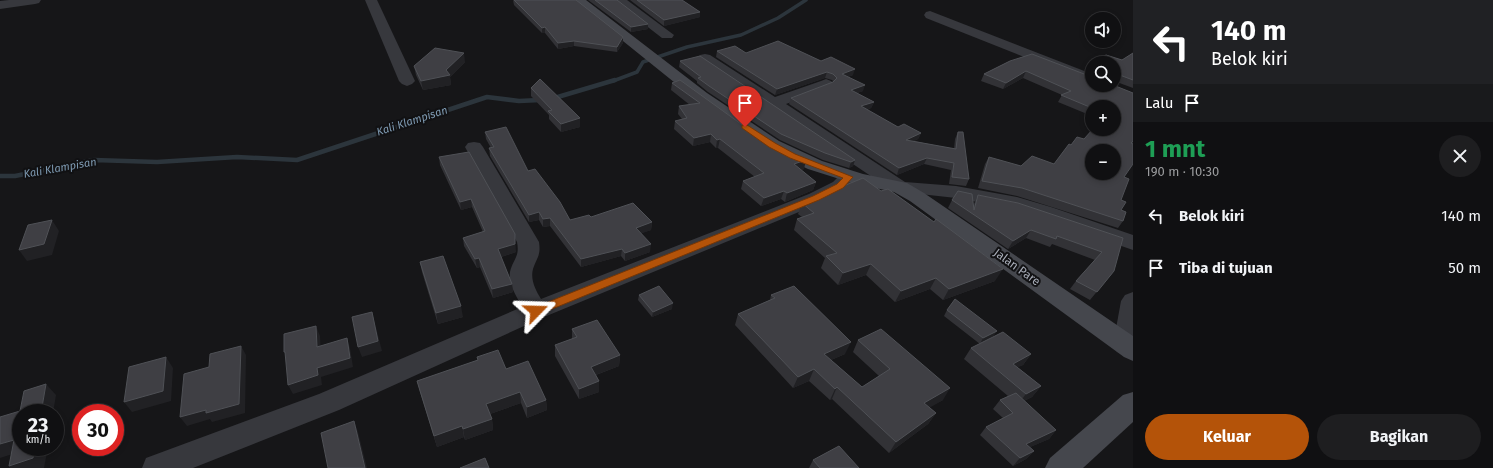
<!DOCTYPE html>
<html lang="id">
<meta charset="utf-8">
<style>
:root{--surface:#101012;--page:#1e1e20;--text:#f1f3f6;--muted:#9c9d9f;--line:#303032;--accent:#b45309}
body{margin:0;font-family:"Fira Sans",sans-serif;background:var(--page);color:var(--text);height:100vh;display:flex;flex-direction:column;font-size:15px;white-space:nowrap}
*{box-sizing:border-box;margin:0}
p{font-size:13px;color:var(--muted)}
.icon{flex:none;width:22px;height:22px;fill:none;stroke:currentColor;stroke-width:2;stroke-linecap:round;stroke-linejoin:round}
.map{position:relative;flex:1;overflow:hidden}
.details{display:flex;flex-direction:column;background:var(--surface);width:360px}
.details>*{flex:none}
.top-card{background:#202124;color:#fff;overflow:hidden}
.controls{position:absolute;left:1085px;top:12px;display:grid;gap:8px}
.controls a{display:grid;place-items:center;width:36px;height:36px;border-radius:50%;background:var(--surface);box-shadow:0 2px 6px #0003,0 0 0 1px var(--line);font-size:20px}
.speed{position:absolute;left:12px;top:404px;display:flex;gap:8px;font-size:20px;font-weight:700;text-align:center}
.speed>*{display:grid;place-content:center;width:52px;height:52px;border-radius:50%;background:var(--surface);box-shadow:0 2px 6px #0003,0 0 0 1px var(--line);line-height:1}
.speed small{font-size:10px;font-weight:400}
.speed .limit{border:6px solid #d22;background:#fff;color:#111}
.pin{position:absolute;display:grid;place-items:center;width:34px;height:34px;color:#fff;margin:-41px -17px;border-radius:50% 50% 50% 0;rotate:-45deg;box-shadow:0 0 4px #0007}
.pin .icon{rotate:45deg}
.me{position:absolute;width:44px;margin:-22px;rotate:68deg;stroke-linejoin:round;filter:drop-shadow(0 0 3px #0008)}
.turn{display:flex;align-items:center;gap:14px;height:84px;padding:0 12px;font-size:18px}
.turn .icon{width:52px;height:52px;stroke-width:2.5}
.turn b{display:block;font-size:28px;line-height:34px}
.then{display:flex;align-items:center;height:38px;padding:0 12px;background:#0003;gap:8px;font-size:15px}
.round{display:grid;place-items:center;flex:none;width:42px;height:42px;border-radius:21px;background:var(--page)}
.head{display:flex;align-items:center;justify-content:space-between;height:68px;padding:0 12px}
h1{font-size:24px;font-weight:700;line-height:30px;color:#1e9e55}
.primary-button{display:flex;gap:8px;margin-top:auto;padding:8px 12px}
.primary-button a{flex:1;height:46px;border-radius:24px;background:var(--accent);color:#fff;font-size:16px;font-weight:700;line-height:46px;text-align:center}
.primary-button a+a{background:var(--page);color:var(--text)}
ul{padding:0;list-style:none}
li{display:flex;align-items:center;gap:12px;height:52px;padding:0 12px}
li div{flex:1}
li b{display:block;font-size:15px}
li em{font-style:normal}
main{display:flex;flex:1;min-height:0}
.map>svg:first-child{display:block}
.lines{fill:none;stroke-linecap:round;stroke-linejoin:round}
.stream-far1{stroke:#2c353c;stroke-width:3.5}
.stream{stroke:#2c353c;stroke-width:4.5}
.street{fill:#37383d;fill-rule:evenodd}
.secondary{fill:#45474d;fill-rule:evenodd}
.wall{fill:#323236}
.shaded-wall{fill:#212124}
.building{fill:#3f3f44;stroke:#4f5156;fill-rule:evenodd}
.route{fill:#b45309;stroke:#753606}
.labels{text-anchor:middle;dominant-baseline:central;stroke-width:4;stroke-linejoin:round;paint-order:stroke}
.far-water-label{font-size:11px;font-style:italic;fill:#7f9bb3;stroke:#111113}
.street-label{font-size:12px;fill:#a8adb8;stroke:#111113}
</style>
<main>
<div class="map">
<svg width="1133" height="468" viewBox="0 0 1133 468">
<rect width="100%" height="100%" fill="#161618"/>
<g class="lines">
<polyline class="stream-far1" points="613,81 637,72 643,62 687,47 741,35 778,18 806,0"/>
<g class="stream">
<polyline points="551,99 615,80"/>
<polyline points="0,176 15,176 94,160 157,162 237,157 297,160 487,97 519,101 540,100"/>
</g>
<g class="street">
<polygon points="9,0 41,0 39,3 35,4 0,9 0,1"/>
<polygon points="365,0 377,0 415,81 412,84 407,86 402,84 399,81"/>
<polygon points="613,0 627,0 674,35 672,38 662,38"/>
<polygon points="930,11 1092,74 1092,84 926,18 924,15 926,12"/>
<polygon points="705,54 710,55 775,97 821,81 826,79 831,81 834,84 831,87 786,104 905,182 956,186 1017,197 1051,207 1133,235 1133,250 1014,209 956,198 893,191 700,61 698,58 700,55"/>
<path d="M474,142L480,143L483,147L539,242C541,256 537,257 533,269C530,280 536,291 541,299L809,194L833,182L842,173L849,171L856,173L858,177L847,190L823,202L544,317L339,410L193,468H142L146,458L319,394L522,307C517,297 508,284 510,272C513,259 520,257 517,242L465,147L468,143Z"/>
<polygon points="1133,292 1133,353 1126,355 1117,352 1113,345 1121,301 1125,295"/>
</g>
<g class="secondary">
<polygon points="572,0 586,0 707,93 779,141 822,161 863,174 907,183 924,193 1133,336 1133,361 1124,357 910,201 894,192 852,183 808,169 765,149 695,99"/>
<polygon points="1133,392 1133,422 1083,468 1045,468 1050,458 1123,395"/>
</g>
</g>
<g class="wall">
<polygon points="513,0 623,43 617,52 574,46 558,49 545,33 542,33 514,5"/>
<polygon points="588,0 617,0 648,24 648,29 631,32"/>
<polygon points="630,0 682,0 700,12 700,17 664,26"/>
<polygon points="717,51 746,53 853,75 848,77 863,91 857,93 874,102 871,108 867,110 898,127 921,133 918,139 914,141 954,149 955,139 958,132 969,179 966,186 949,184 951,170 924,164 897,175 789,104 791,98 834,82 832,80 825,78 775,95 716,57"/>
<polygon points="1133,53 1133,88 1114,81 1114,63 1092,63 1092,73 1086,70 1090,64 1106,55 1122,60"/>
<polygon points="680,61 855,160 853,166 849,168 823,160 780,140 708,92 697,83 697,81 679,67"/>
<polygon points="1010,61 1133,93 1133,143 1124,177 1121,200 1121,210 1123,221 1118,228 1017,196 978,188 985,164 989,157 1021,166 1054,164 1071,145 1084,139 1114,107 1092,107 1092,116 1058,102 1062,95 1023,78 1003,89 981,81 984,74"/>
<polygon points="465,62 450,77 451,85 423,90 416,75 414,66"/>
<polygon points="672,83 804,169 801,170 816,182 813,190 785,202 781,199 761,206 741,189 743,181 755,177 718,148 716,148 710,142 693,146 674,129 675,121 682,119 678,114 679,106 690,105 671,90"/>
<polygon points="531,88 580,127 561,132 549,119 549,115 531,96"/>
<polygon points="485,132 528,171 570,220 591,217 652,222 651,230 641,233 650,252 625,261 621,256 581,267 550,226 543,227 539,220 529,222 490,156 489,148 491,148 486,139"/>
<polygon points="439,157 516,252 501,257 512,284 513,292 493,298 480,267 477,268 464,246 463,238 483,232 472,207 461,210 440,165"/>
<polygon points="978,195 1123,238 1114,271 1090,300 1070,289 1076,281 1095,260 1052,244 1050,247 1026,238 1008,249 948,208 952,200 973,206"/>
<polygon points="802,203 995,281 943,300 930,289 895,302 866,275 838,285 821,268 825,258 794,230 797,219 802,217 798,214"/>
<polygon points="420,262 463,317 438,324 422,272"/>
<polygon points="639,295 672,309 652,317 638,300"/>
<polygon points="771,295 845,354 831,360 862,387 879,376 853,352 858,340 943,400 929,407 936,413 928,424 889,453 832,399 830,400 809,381 793,388 735,325 738,314 770,300"/>
<polygon points="947,310 997,331 993,336 980,344 944,316"/>
<polygon points="572,329 620,355 619,366 596,375 599,381 599,392 579,399 555,356 555,345 572,339"/>
<polygon points="971,348 1031,354 1023,365 1017,367 1041,386 1032,397 1024,401 1056,430 1049,439 1030,447 1034,451 1026,459 1013,466 980,435 986,427 1003,418 993,409 1000,400 1008,396 964,359"/>
<polygon points="477,357 506,369 546,400 547,410 527,418 521,403 490,414 492,419 493,430 465,440 464,437 437,447 420,392 417,381 478,360"/>
<polygon points="813,460 859,468 809,468"/>
</g>
<g class="shaded-wall">
<polygon points="700,12 700,17 664,26 664,20"/>
<polygon points="648,24 648,29 631,32 631,27"/>
<polygon points="545,27 545,33 542,33 542,28"/>
<polygon points="623,37 623,43 617,52 617,47"/>
<polygon points="574,41 574,46 558,49 558,43"/>
<polygon points="464,53 465,62 450,77 451,85 423,90 421,81 446,70"/>
<polygon points="855,69 853,75 840,80 842,74"/>
<polygon points="1026,71 1023,78 1003,89 1006,83"/>
<polygon points="827,72 825,78 775,95 777,89"/>
<polygon points="865,85 863,91 849,96 851,90"/>
<polygon points="874,102 871,108 859,113 861,106"/>
<polygon points="580,118 580,127 561,132 561,124"/>
<polygon points="921,133 918,139 904,146 906,140"/>
<polygon points="711,134 710,142 693,146 694,138"/>
<polygon points="720,139 718,148 716,148 717,140"/>
<polygon points="927,158 924,164 897,175 899,168"/>
<polygon points="806,160 804,169 791,173 794,164"/>
<polygon points="855,160 853,166 849,168 851,162"/>
<polygon points="816,182 813,190 785,202 787,193"/>
<polygon points="784,191 781,199 761,206 764,198"/>
<polygon points="471,199 472,207 461,210 460,202"/>
<polygon points="539,212 539,220 529,222 529,215"/>
<polygon points="550,218 550,226 543,227 543,219"/>
<polygon points="52,220 59,231 52,255 27,261 19,250"/>
<polygon points="652,222 651,230 635,236 636,228"/>
<polygon points="1031,230 1026,238 1008,249 1013,241"/>
<polygon points="515,234 516,252 498,258 498,249"/>
<polygon points="651,244 650,252 625,261 625,253"/>
<polygon points="622,249 621,256 581,267 581,259"/>
<polygon points="479,258 480,267 477,268 475,259"/>
<polygon points="871,264 866,275 838,285 843,273"/>
<polygon points="1003,269 995,281 943,300 949,289"/>
<polygon points="936,278 930,289 895,302 901,291"/>
<polygon points="512,284 513,292 493,298 492,289"/>
<polygon points="673,303 672,309 652,317 653,312"/>
<polygon points="461,306 463,317 438,324 436,313"/>
<polygon points="372,312 382,351 362,357 358,347"/>
<polygon points="316,326 320,336 321,356 317,347"/>
<polygon points="997,331 993,336 980,344 983,338"/>
<polygon points="347,338 350,348 353,367 321,377 322,385 293,394 288,385 317,368"/>
<polygon points="851,342 845,354 819,365 824,354"/>
<polygon points="241,346 246,355 245,413 212,422 210,419 187,426 180,417 206,410"/>
<polygon points="1031,354 1023,365 1004,374 1013,364"/>
<polygon points="620,355 619,366 590,377 591,367"/>
<polygon points="166,357 173,368 171,401 132,412 124,402"/>
<polygon points="814,369 809,381 793,388 798,377"/>
<polygon points="599,381 599,392 579,399 579,389"/>
<polygon points="46,384 56,395 53,413 41,413"/>
<polygon points="1041,386 1032,397 1018,404 1026,394"/>
<polygon points="837,387 832,399 830,400 835,389"/>
<polygon points="950,388 943,400 917,415 924,403"/>
<polygon points="520,392 521,403 487,415 486,404"/>
<polygon points="546,400 547,410 527,418 527,407"/>
<polygon points="936,413 928,424 889,453 896,442"/>
<polygon points="492,419 493,430 465,440 463,429"/>
<polygon points="354,421 358,432 367,468 365,468"/>
<polygon points="462,426 464,437 437,447 434,436"/>
<polygon points="1056,430 1049,439 1019,452 1026,444"/>
<polygon points="14,440 25,450 0,458 0,444"/>
<polygon points="35,447 48,447 44,468 10,468 9,466"/>
<polygon points="1034,451 1026,459 1013,466 1020,458"/>
</g>
<g class="building">
<polygon points="514,0 576,0 623,37 617,47 574,41 558,43 545,27 542,28"/>
<polygon points="595,0 617,0 648,24 631,27"/>
<polygon points="637,0 682,0 700,12 664,20"/>
<polygon points="778,41 821,61 831,57 855,69 842,74 865,85 851,90 874,102 861,106 898,127 904,124 921,133 906,140 956,149 958,132 963,132 969,179 952,177 954,163 927,158 899,168 791,98 833,82 837,78 833,74 827,72 777,89 717,51 735,46 746,53"/>
<polygon points="435,48 464,53 446,70 450,75 421,81 414,66"/>
<polygon points="1133,53 1133,80 1117,74 1117,77 1114,77 1114,63 1092,63 1092,65 1090,64 1106,55 1122,60"/>
<path d="M1032,54L1092,77V85H1113L1133,93V141L1131,143L1133,144V164L1124,177L1129,179L1121,200L1126,202L1121,210L1126,212L1123,221L1022,188L982,181L989,157L1021,166L1032,156L1054,164L1069,144L1071,145L1077,137L1084,139L1093,129H1114V107H1092V108L1061,95L1071,91L1026,71L1006,83L984,74L1010,61ZM1092,151H1114V173H1092Z"/>
<polygon points="700,56 855,160 851,162 825,153 781,134 709,86 698,78 701,77 680,61"/>
<polygon points="540,79 580,118 561,124 548,111 552,110 531,88"/>
<polygon points="680,80 766,142 806,160 794,164 816,182 787,193 784,191 764,198 743,181 764,173 720,139 717,140 711,134 694,138 675,121 687,118 679,106 700,103 672,83"/>
<polygon points="506,127 528,171 535,169 560,202 570,220 589,215 591,217 633,203 652,222 636,228 651,244 625,253 622,249 581,259 550,218 543,219 539,212 529,215 489,148 494,147 485,132"/>
<polygon points="469,152 515,234 515,244 498,249 512,284 492,289 479,258 475,259 463,238 485,231 471,199 460,202 439,157"/>
<polygon points="863,178 881,191 888,189 934,222 936,219 1003,269 949,289 936,278 901,291 871,264 843,273 826,256 837,253 797,219 814,213 802,203"/>
<polygon points="958,191 972,194 974,210 978,195 1018,203 1123,238 1114,271 1097,292 1076,281 1102,252 1057,236 1056,239 1031,230 1013,241 952,200"/>
<polygon points="52,220 44,244 19,250 28,225"/>
<polygon points="443,256 461,306 436,313 420,262"/>
<polygon points="659,286 673,303 653,312 639,295"/>
<polygon points="794,286 851,342 824,354 862,387 890,369 858,340 881,329 950,388 924,403 936,413 896,442 837,387 835,389 814,369 798,377 738,314 775,298 771,295"/>
<polygon points="955,299 997,331 983,338 947,310"/>
<polygon points="372,312 378,341 358,347 352,317"/>
<polygon points="597,320 620,355 591,367 599,381 579,389 555,345 577,337 572,329"/>
<polygon points="316,326 317,347 347,338 350,358 317,368 318,375 288,385 285,352 284,352 284,334"/>
<polygon points="1003,332 1031,354 1013,364 1041,386 1026,394 971,348"/>
<polygon points="241,346 239,404 206,413 206,410 180,417 184,374 209,367 210,354"/>
<polygon points="498,350 506,369 528,361 546,400 527,407 520,392 486,404 492,419 463,429 462,426 434,436 417,381 478,360 477,357"/>
<polygon points="166,357 163,391 124,402 129,367"/>
<polygon points="46,384 41,413 21,413 21,447 35,447 33,458 9,466 14,440 0,444 0,417 20,411 24,391"/>
<polygon points="1016,393 1056,430 1026,444 1034,451 1020,458 986,427 1013,413 1000,400"/>
<polygon points="354,421 365,468 328,468 321,433"/>
<polygon points="839,446 859,468 820,468 813,460"/>
<polygon points="485,458 489,468 460,468"/>
</g>
<polygon class="route" points="742,125 747,125 775,143 795,154 853,177 843,188 819,200 540,314 533,314 531,311 533,308 813,196 837,184 843,178 790,158 769,147 742,128"/>
<g class="labels">
<g class="far-water-label">
<text transform="translate(412 121) rotate(-18)">Kali Klampisan</text>
<text transform="translate(60 168) rotate(-10)">Kali Klampisan</text>
</g>
<g class="street-label">
<text transform="translate(1017 267) rotate(36)">Jalan Pare</text>
</g>
</g>
</svg>
<div class="controls">
<a><svg class="icon" aria-label="sound" viewBox="0 0 24 24"><path d="M4 9h4l5-4v14l-5-4H4zM17 9q2 3 0 6"/></svg></a>
<a><svg class="icon" aria-label="search" viewBox="0 0 24 24"><circle cx="10" cy="10" r="6"/><path d="M15 15l6 6"/></svg></a>
<a>+</a>
<a>−</a>
</div>
<div class="speed"><div>23<small>km/h</small></div><div class="limit">30</div></div>
<div class="pin" style="left:745px;top:127px;background:#d93025"><svg class="icon" aria-label="arrive" viewBox="0 0 24 24"><path d="M6 21V4h12l-3 4 3 4H6"/></svg></div>
<svg class="me" style="left:536px;top:311px" viewBox="-20 -20 40 40"><path d="M0-17L14 15 0 8-14 15z" fill="#b45309" stroke="#fff" stroke-width="4"/></svg>
</div>
<section class="details">
<div class="top-card">
<div class="turn"><svg class="icon" aria-label="left" viewBox="0 0 24 24"><path d="M17 20v-9H6M10 6l-5 5 5 5"/></svg><div><b>140 m</b>Belok kiri</div></div>
<div class="then">Lalu<svg class="icon" aria-label="arrive" viewBox="0 0 24 24"><path d="M6 21V4h12l-3 4 3 4H6"/></svg></div>
</div>
<div class="head"><div><h1>1 mnt</h1><p>190 m · 10:30</p></div><a class="round"><svg class="icon" aria-label="close" viewBox="0 0 24 24"><path d="M6 6l12 12M18 6L6 18"/></svg></a></div>
<ul>
<li><svg class="icon" aria-label="left" viewBox="0 0 24 24"><path d="M17 20v-9H6M10 6l-5 5 5 5"/></svg><div><b>Belok kiri</b></div><em>140 m</em></li>
<li><svg class="icon" aria-label="arrive" viewBox="0 0 24 24"><path d="M6 21V4h12l-3 4 3 4H6"/></svg><div><b>Tiba di tujuan</b></div><em>50 m</em></li>
</ul>
<div class="primary-button"><a>Keluar</a><a>Bagikan</a></div>
</section>
</main>
